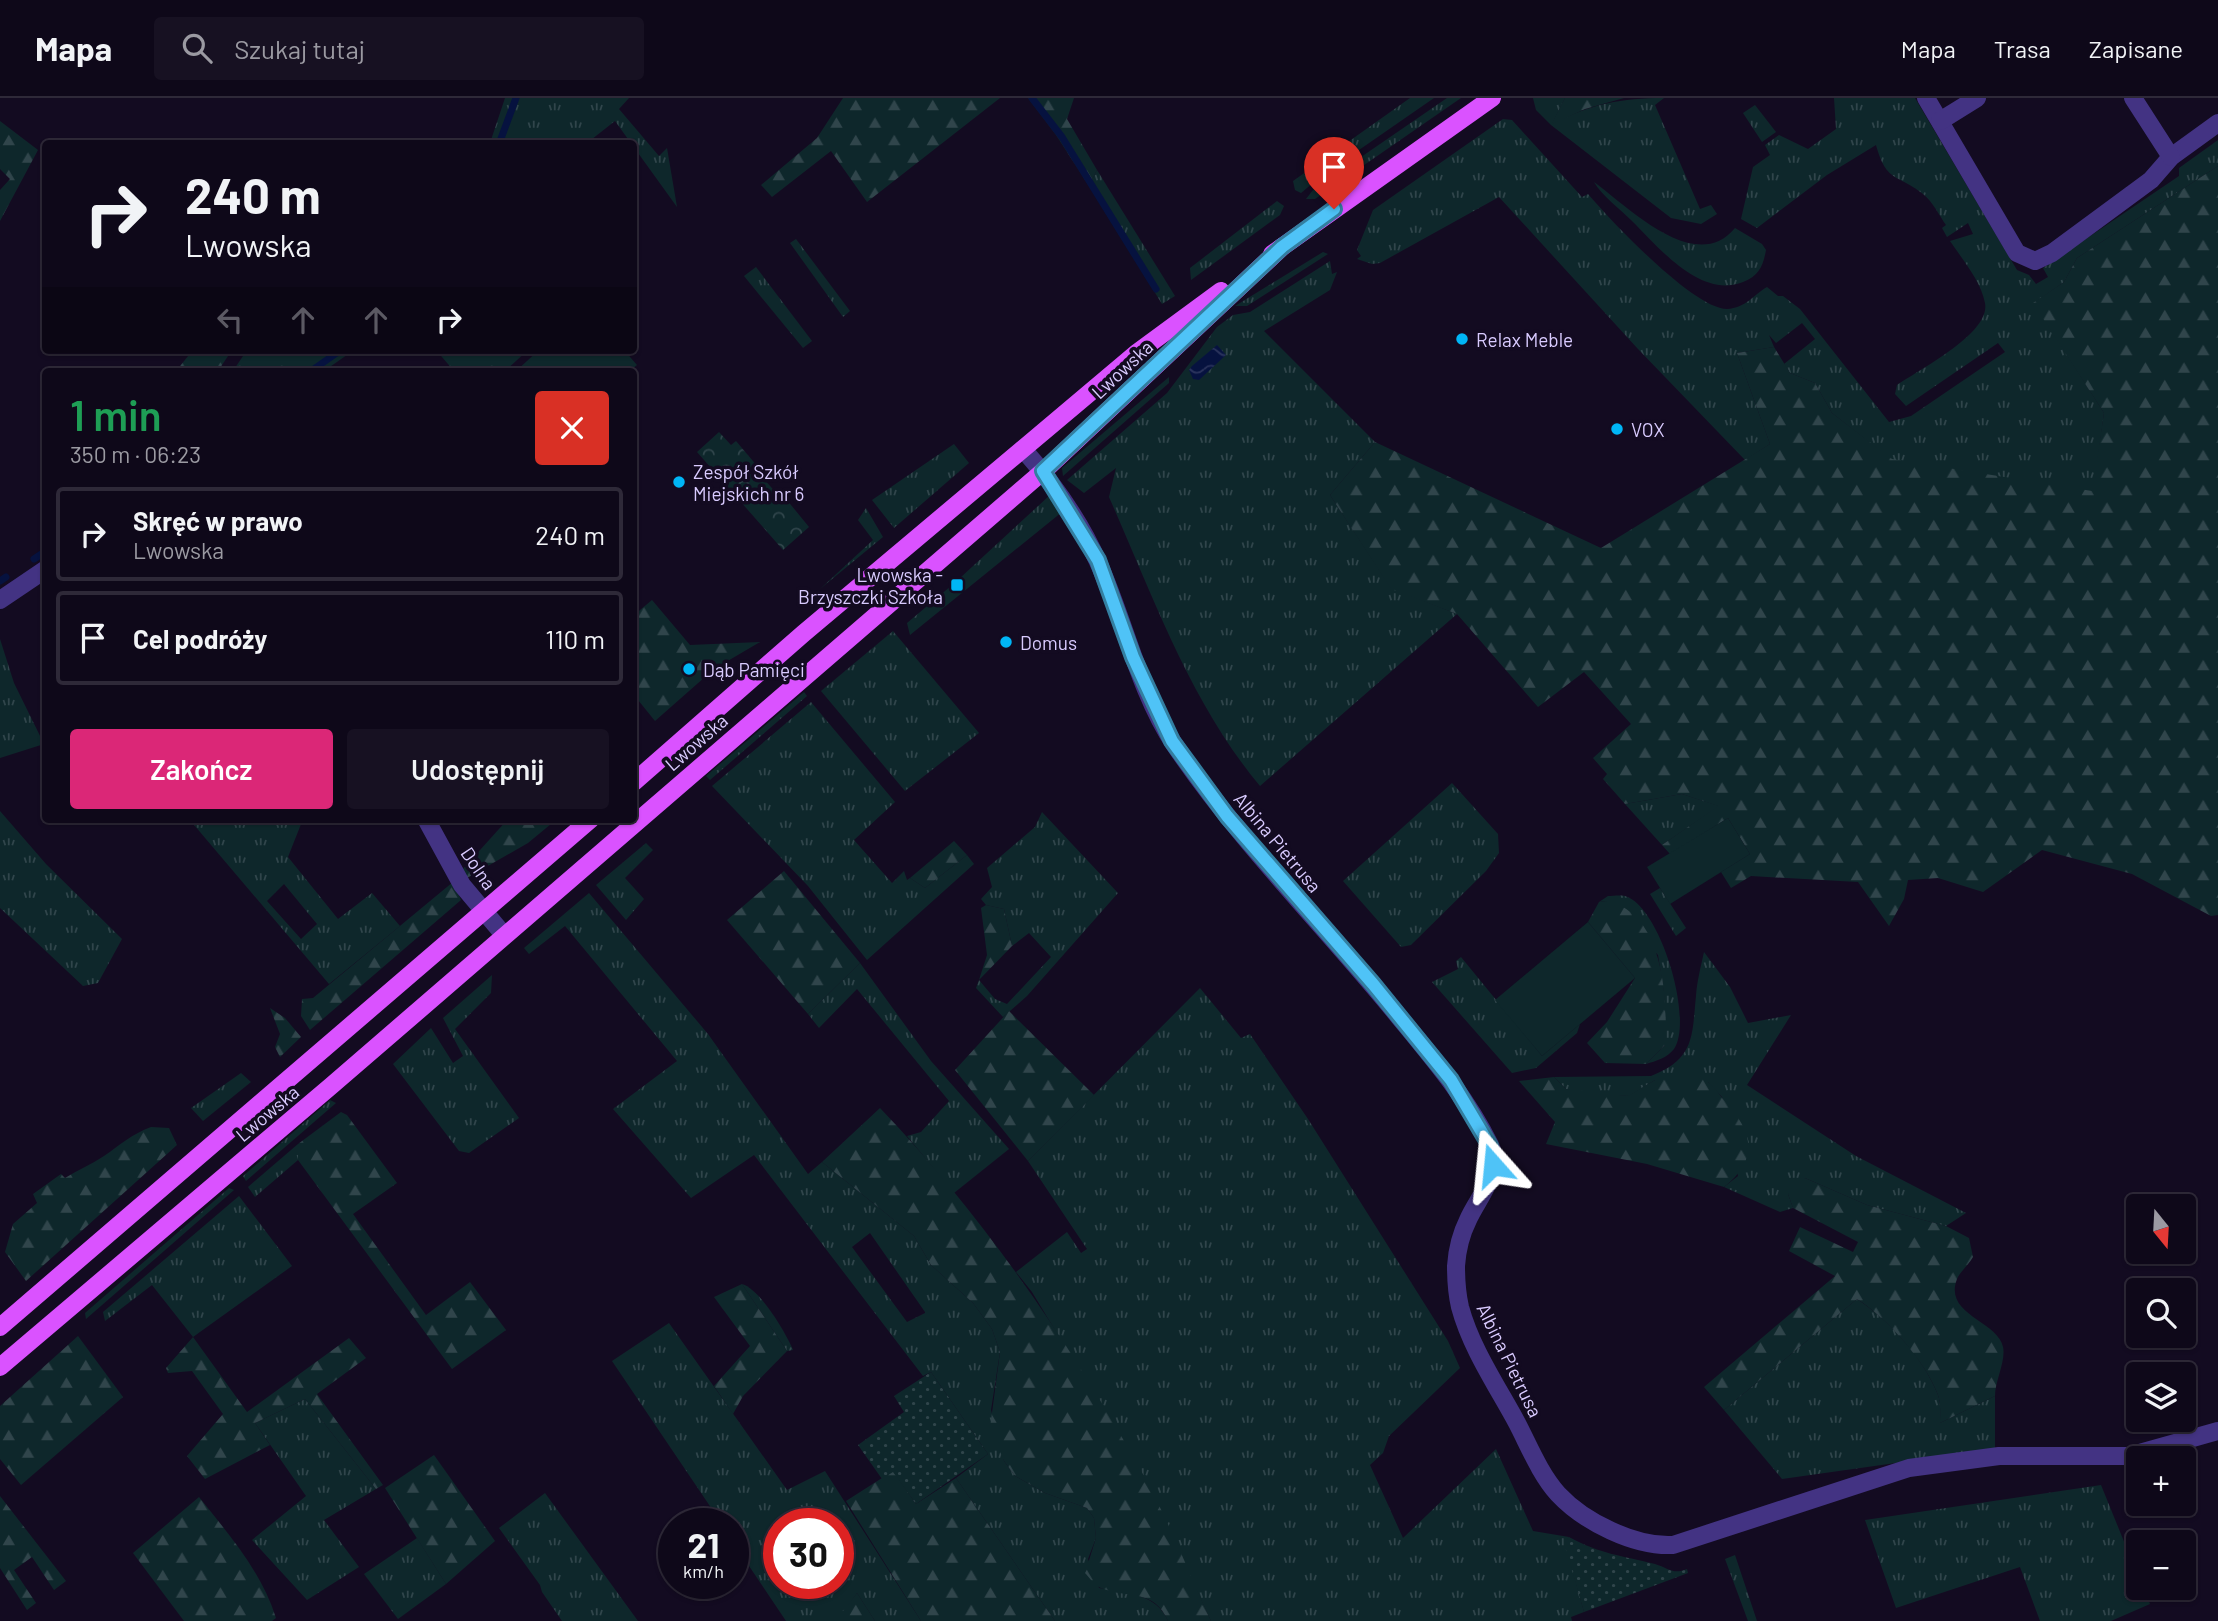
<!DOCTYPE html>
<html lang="pl">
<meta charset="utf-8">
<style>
:root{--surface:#0e0819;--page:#171122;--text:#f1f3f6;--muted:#9b9aa2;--line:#2e2938;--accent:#db2777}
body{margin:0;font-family:Barlow,sans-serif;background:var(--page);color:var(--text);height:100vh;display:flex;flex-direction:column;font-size:26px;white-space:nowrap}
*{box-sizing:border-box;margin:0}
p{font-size:23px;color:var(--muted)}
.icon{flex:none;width:38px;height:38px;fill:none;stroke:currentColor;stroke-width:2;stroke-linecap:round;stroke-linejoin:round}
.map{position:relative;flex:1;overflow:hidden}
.side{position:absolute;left:42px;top:270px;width:595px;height:455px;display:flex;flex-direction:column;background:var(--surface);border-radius:7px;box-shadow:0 2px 5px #0004,0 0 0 2px var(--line)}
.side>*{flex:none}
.guide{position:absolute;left:42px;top:42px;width:595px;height:214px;border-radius:7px;box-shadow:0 2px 5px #0004,0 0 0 2px var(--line);background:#0e0819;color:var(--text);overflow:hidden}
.needle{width:46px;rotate:162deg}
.fabs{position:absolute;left:2126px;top:1096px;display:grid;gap:14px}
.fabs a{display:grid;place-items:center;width:70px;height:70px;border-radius:7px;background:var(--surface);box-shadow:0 2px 5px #0004,0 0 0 2px var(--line);font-size:35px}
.speed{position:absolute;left:658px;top:1410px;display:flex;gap:14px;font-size:35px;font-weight:700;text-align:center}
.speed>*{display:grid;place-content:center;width:91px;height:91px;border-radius:50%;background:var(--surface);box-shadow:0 2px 5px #0004,0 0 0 2px var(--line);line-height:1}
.speed small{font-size:18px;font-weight:400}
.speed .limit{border:10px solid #d22;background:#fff;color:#111}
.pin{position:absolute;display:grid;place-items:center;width:60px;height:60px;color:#fff;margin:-72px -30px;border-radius:50% 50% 50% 0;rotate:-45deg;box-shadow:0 0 7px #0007}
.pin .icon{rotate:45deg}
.me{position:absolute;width:77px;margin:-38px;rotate:342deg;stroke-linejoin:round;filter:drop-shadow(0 0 5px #0008)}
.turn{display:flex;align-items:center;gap:24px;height:147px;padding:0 28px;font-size:32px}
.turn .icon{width:91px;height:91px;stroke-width:2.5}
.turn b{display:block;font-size:49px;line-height:60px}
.lanes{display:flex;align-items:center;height:66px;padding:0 28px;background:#0003;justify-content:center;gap:35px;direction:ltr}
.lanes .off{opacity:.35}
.round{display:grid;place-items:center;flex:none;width:74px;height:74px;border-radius:7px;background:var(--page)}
.overview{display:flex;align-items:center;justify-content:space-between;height:119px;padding:0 28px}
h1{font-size:42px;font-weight:600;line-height:52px;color:#1e9e55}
.cta{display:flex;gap:14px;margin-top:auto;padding:14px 28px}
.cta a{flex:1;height:80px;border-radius:7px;background:var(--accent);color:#fff;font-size:28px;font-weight:600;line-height:80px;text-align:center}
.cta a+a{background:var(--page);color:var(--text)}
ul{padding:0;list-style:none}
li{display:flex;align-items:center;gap:21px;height:94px;margin:0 14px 10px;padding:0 14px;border:4px solid var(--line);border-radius:7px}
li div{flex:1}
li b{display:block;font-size:26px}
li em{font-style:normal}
header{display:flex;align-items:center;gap:42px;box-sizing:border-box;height:98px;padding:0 35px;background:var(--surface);border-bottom:2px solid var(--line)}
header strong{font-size:33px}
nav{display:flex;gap:38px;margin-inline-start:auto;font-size:24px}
.search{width:490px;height:63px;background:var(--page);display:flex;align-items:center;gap:18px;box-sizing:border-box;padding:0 24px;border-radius:7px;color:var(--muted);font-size:26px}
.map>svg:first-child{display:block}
.grass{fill:url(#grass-tufts);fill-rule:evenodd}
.forest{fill:url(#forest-firs)}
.park{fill:url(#park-crowns)}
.garden{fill:url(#garden-dots)}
.pitch{fill:#0e272b}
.water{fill:url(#water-waves)}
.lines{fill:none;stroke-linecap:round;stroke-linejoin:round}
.stream{stroke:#06123f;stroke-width:7}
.minor{stroke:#433383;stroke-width:18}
.major{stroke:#da52ff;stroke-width:18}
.route-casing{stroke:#337fa1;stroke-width:18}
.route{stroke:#4fc3f7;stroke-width:12}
.poi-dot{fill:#00b6f6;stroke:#130b21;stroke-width:2.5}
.labels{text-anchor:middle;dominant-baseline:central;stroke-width:7;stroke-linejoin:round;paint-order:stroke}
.poi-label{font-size:19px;fill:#d9cbff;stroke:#130b21;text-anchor:start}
.street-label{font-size:19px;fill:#d9cbff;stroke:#130b21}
</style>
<header>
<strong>Mapa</strong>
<div class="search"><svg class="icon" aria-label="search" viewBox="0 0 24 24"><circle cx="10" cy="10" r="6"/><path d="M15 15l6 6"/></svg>Szukaj tutaj</div>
<nav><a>Mapa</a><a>Trasa</a><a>Zapisane</a></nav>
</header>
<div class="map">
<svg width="2218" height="1523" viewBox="0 0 2218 1523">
<defs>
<pattern id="grass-tufts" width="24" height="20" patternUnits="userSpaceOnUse" patternTransform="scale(1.75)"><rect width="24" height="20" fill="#0e272b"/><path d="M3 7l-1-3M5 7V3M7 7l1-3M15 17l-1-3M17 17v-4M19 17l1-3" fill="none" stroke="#30454b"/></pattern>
<pattern id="forest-firs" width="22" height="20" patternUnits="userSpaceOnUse" patternTransform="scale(1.75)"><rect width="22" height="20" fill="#0e272b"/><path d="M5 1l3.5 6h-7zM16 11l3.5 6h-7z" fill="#30454b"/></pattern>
<pattern id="park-crowns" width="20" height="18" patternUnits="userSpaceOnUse" patternTransform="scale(1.75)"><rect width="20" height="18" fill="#0e272b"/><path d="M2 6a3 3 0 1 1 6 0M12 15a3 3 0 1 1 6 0" fill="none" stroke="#30454b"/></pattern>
<pattern id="garden-dots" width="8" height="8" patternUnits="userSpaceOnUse" patternTransform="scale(1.75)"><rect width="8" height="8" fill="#0e272b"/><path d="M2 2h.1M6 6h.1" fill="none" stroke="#30454b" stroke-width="1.8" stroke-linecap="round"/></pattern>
<pattern id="water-waves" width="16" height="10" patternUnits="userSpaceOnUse" patternTransform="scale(1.75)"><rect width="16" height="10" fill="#06123f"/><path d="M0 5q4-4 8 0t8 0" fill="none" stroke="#2a335c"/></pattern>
</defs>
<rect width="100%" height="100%" fill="#130b21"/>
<g class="grass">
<polygon points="505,0 629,0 619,11 659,58 667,50 677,109 615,23 587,45 490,45"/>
<polygon points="1410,0 1434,0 1320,79 1301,95 1295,92 1293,83"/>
<polygon points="1447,0 1461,0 1315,101 1306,101 1313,92"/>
<path d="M1533,0H1565L1552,26C1591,6 1622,0 1664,0L1655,7L1700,111L1711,107L1717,116L1701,126L1671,120L1551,27L1536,12Z"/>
<path d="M1834,0H1915L2017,172L2029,177L2036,186L2048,179L2043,170L2179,78V70L2218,42V68L2077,160L2064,184L2034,205L2104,315L2093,394L1892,362L1832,315L1815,285L1790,275L1784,266L1815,241L1802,225L1776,245L1769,237L1774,249L1737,255L1770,346L1745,362L1638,251L1499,99L1380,165L1372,166L1357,161L1361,158L1357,152L1373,112L1503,21L1512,22L1582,99L1588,96C1611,123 1694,211 1727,211C1746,210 1753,197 1767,189L1778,198H1783L1800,211L1889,324L1911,318L2005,254L1998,245L1906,308L1895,296L1897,287C1920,271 1991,235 1985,205C1981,183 1962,161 1950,143L1973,136L1968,125L1947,139L1942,130L1946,127C1939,117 1933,104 1923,96C1897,75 1887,86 1876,47L1827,77L1757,130L1741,121L1753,69L1770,57L1765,47L1779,37L1808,51L1836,31Z"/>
<polygon points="1755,7 1776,34 1762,44 1743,15"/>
<polygon points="1097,72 1175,198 1162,206 1089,88"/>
<path d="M1594,84C1628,109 1696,178 1735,130L1762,146L1766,152C1763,168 1759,178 1743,184C1701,201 1659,150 1632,123C1620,111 1602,98 1594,84Z"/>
<polygon points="1277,103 1284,108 1280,117 1191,182 1190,170"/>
<polygon points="796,141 850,213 843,219 790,145"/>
<polygon points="1323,154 1328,156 1247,208 1235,208"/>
<path d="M1330,163L1332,176L1337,174L1330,192L1264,233L1375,344L1330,397L1391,490L1457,516L1260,688C1190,604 1153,498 1109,399L1116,370L1084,395L1067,382L1167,295L1217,229L1233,217L1250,214Z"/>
<polygon points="756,169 812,243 803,250 744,178"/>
<polygon points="247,252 354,252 324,273 233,273"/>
<polygon points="436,252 528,252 505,273 454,273"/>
<polygon points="1169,279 1169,285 1063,378 1062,370"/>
<polygon points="954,346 969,365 894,430 872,402"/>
<polygon points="1050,397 1062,414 910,537 907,525 951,488 954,491 963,485 960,480"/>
<polygon points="866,410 883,439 820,491 873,442 858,422"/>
<polygon points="893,533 979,635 905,693 821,593"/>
<polygon points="0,541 14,585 44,646 0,660"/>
<polygon points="804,594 807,598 710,682 706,678"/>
<polygon points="811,604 895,704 854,742 892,785 904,773 907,782 910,780 925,790 967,757 974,766 867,862 808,788 712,688"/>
<polygon points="1452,685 1498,736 1499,755 1486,773 1411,847 1401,849 1343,783"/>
<polygon points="1682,696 1719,708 1662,747 1625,706"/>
<polygon points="0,713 46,766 122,841 98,885 83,888 0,810"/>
<polygon points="1042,714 1118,795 1027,898 1003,919 976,890 979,882 995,901 1007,906 1051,859 1029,835 1012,848 1004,811 986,807 981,801 992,789 987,770 1035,729"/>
<path d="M189,721H303L288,759L338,821L372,795L400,828L329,886ZM284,786L317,826L301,841L267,803Z"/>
<polygon points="646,745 653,752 625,780 644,801 626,822 596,787"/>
<polygon points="1660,790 1686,830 1676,838 1650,796"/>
<path d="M589,795L708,936L808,1076L822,1064L914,1138L931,1167L973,1205L992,1231L1000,1254L991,1312L1004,1363L1015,1378L1045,1395L1087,1410L1094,1420L1096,1440L1088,1461L1099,1490C1126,1494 1157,1496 1168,1523H1055L956,1380L988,1356L931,1274L923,1278L754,1057L691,1100L613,1011L677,963L565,828L529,856L524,850ZM870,1135L925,1214V1215L907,1224L852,1149Z"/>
<path d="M1608,798C1613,798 1620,797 1625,798C1660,808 1694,921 1674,951C1667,960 1656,963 1646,966L1665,947L1664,895L1658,857L1606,803L1599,804Z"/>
<path d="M1704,854L1730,889L1748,925L1791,917L1747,987L1856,1058L1966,1115L1946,1128L1867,1107L1805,1080L1788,1096L1793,1110L1780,1114L1724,1089L1738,1078L1722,999L1708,984L1655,982L1629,998L1587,996L1566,991L1554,979L1651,978C1695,961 1692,938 1696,898C1697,883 1701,868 1704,854Z"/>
<polygon points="1461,859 1542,958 1580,926 1577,935 1536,970 1512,975 1432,884 1458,871 1456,863"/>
<polygon points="860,865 931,963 1009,1051 954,1095 907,1038 921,1034 949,1003 857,891 819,930 808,916"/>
<polygon points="492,877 491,895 455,931 519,1020 469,1055 459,1053 393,966 431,930 453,965 463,958 443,920"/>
<polygon points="1200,890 1241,940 1250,936 1308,1021 1448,1243 1460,1270 1389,1338 1383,1355 1370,1367 1403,1440 1496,1351 1533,1433 1569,1439 1565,1445 1584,1514 1571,1519 1572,1523 1211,1523 1144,1379 1032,1194 1016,1174 1067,1134 1081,1155 1087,1151 1028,1063"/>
<polygon points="241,975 251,984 203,1023 191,1010"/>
<polygon points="330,1002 336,1005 246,1083 243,1078"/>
<polygon points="298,1046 298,1062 255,1099 248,1089"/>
<polygon points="229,1090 234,1092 86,1221 85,1215"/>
<polygon points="239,1098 292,1168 193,1239 152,1187 105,1223 103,1214"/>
<path d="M742,1186C760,1191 786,1235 793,1252L787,1253Z"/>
<path d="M1857,1201C1889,1222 1924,1261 1938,1297C1941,1305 1940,1316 1940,1325L1995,1298V1351L1782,1381L1724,1312Z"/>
<path d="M669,1225L787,1392L825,1373L921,1523H875L857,1495L837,1523H786L733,1444V1426H722L612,1263ZM779,1426H838V1486H779Z"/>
<polygon points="305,1301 376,1391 324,1422 359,1469 307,1502 252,1442 306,1398 255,1325"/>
<polygon points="2101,1387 2138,1478 2138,1489 2143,1489 2150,1506 2111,1523 2040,1523 2020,1469 1896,1510 1865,1422"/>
<polygon points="545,1395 638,1523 562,1523 542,1494 540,1487 499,1430"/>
<polygon points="417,1440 446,1486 398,1521 364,1476"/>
<polygon points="1735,1457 1757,1523 1748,1523 1725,1461"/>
</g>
<g class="forest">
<polygon points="843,0 1000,0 867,104 831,53 772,99 761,87 817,40"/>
<polygon points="1028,0 1074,0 1067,21 1097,72 1089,88 1056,37"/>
<polygon points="1565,0 1624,0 1585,11 1551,27"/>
<polygon points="0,23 38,52 0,123 0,92 10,81 0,71"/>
<polygon points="2218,68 2218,817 2211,818 2132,776 2042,752 1983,794 1938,780 1908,782 1904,801 1889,828 1858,784 1751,778 1731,790 1721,774 1750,756 1728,720 1670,756 1662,747 1718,708 1682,696 1625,706 1603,681 1607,676 1593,660 1631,626 1584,574 1538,609 1457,516 1391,491 1330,397 1375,344 1601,450 1770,346 1737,255 1774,249 1790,275 1815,285 1832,315 1892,361 2092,393 2104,315 2033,205 2064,184 2077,160"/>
<polygon points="193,252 232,252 218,273 176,273"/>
<polygon points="652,502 690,547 760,544 714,571 655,623 634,597 634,517"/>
<polygon points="508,721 557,721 528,745 467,780 462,772"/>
<polygon points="954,743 967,757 925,790 910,780"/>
<polygon points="784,773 860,865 808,916 727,822"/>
<polygon points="453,784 461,802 310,932 301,918 302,901 313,900"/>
<path d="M1606,803C1664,814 1668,901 1665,947L1646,966L1605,965L1587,945L1607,924L1635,880L1588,824L1599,804Z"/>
<polygon points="986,807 1004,811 1012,848 979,882 987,857 981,810"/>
<polygon points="270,910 285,920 301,939 280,959 275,949 280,936"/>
<polygon points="1009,913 1094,997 1028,1063 955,972"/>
<path d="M1671,977C1683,977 1698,977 1708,984C1714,988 1719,996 1723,1001C1752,1032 1761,1060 1724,1089L1647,1066L1546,1046L1555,1024L1519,983L1554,979L1566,991L1628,998L1655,982Z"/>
<path d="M880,1010C984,1119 1071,1246 1144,1378C1169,1424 1189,1475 1211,1523H1168C1154,1490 1128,1501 1101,1490C1095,1488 1090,1480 1085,1475L1096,1440L1094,1420L1087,1410L1045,1395L1015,1378L1004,1363L990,1330L1000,1254L992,1231L973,1205L931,1167L914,1138L822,1064Z"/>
<polygon points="341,1014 347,1017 397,1085 353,1116 426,1217 470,1184 506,1232 452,1271 298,1062 298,1046"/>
<path d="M151,1029L169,1030L177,1047L26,1183L5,1154L13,1126L37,1105L33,1096L61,1076L65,1080C78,1072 92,1066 104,1058C120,1047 132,1036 151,1029Z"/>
<path d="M1805,1080L1867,1107L1946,1128L1969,1140L1973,1159C1969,1166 1960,1174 1957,1181C1943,1217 1998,1223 2003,1249C2006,1263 1995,1283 1995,1298L1940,1325C1940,1317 1941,1305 1938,1297C1926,1264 1887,1220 1857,1201L1724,1312L1704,1289L1835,1178L1789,1153L1800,1129L1853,1154L1858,1144L1793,1110L1788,1096L1791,1085Z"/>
<polygon points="742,1186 787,1253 743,1298 733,1316 714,1288 750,1248 714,1199"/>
<polygon points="78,1238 123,1299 21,1387 0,1361 0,1308"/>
<polygon points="193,1239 247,1314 349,1240 366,1260 317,1296 383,1387 376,1391 305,1301 255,1325 270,1347 205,1381 187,1358 223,1316 192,1273 168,1275 166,1270"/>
<polygon points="434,1357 495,1443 446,1486 385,1390"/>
<polygon points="893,1373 916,1406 956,1380 1055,1523 921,1523 846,1403"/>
<polygon points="0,1398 66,1483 54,1492 32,1459 14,1472 36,1505 27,1512 0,1470"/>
<path d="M199,1399C230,1438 261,1473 276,1520L272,1523H184L133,1455Z"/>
<polygon points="857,1495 875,1523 837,1523 836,1522"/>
</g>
<polygon class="park" points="719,334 731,347 736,343 758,369 755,371 779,398 782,396 809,429 783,452 697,354"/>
<g class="garden">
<polygon points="931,1274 988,1356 916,1406 893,1374 882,1381 858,1347 904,1314 894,1298"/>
<path d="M1569,1439C1603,1457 1620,1457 1655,1466C1668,1470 1673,1477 1687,1471L1688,1475L1584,1514L1564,1445Z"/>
</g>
<g class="pitch">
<polygon points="539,252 624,252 637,267 630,273 516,273"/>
<polygon points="1728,720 1750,756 1670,806 1647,769"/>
<polygon points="1588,824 1635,880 1542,958 1495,902"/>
</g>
<polygon class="water" points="1217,247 1226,257 1199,282 1193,281 1189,272 1192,268"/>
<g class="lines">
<g class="stream">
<polyline points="1032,0 1062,39 1156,191"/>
<polyline points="499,46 516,0"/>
<polyline points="311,273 341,252"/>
<polyline points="34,461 46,453"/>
<polyline points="0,483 6,479"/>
</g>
<g class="minor">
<polyline points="1926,0 2017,155 2035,163 2052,155 2151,82 2171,59 2218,25"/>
<polyline points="2133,0 2171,59"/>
<polyline points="1940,23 1977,0"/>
<path d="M1023,351C1052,384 1080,423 1098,464C1124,521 1139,593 1174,646C1240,744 1325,828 1399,919C1432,959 1467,1000 1490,1047C1503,1074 1478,1099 1468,1122C1461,1136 1457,1153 1456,1168C1456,1181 1457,1196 1460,1209C1471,1250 1497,1288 1517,1325C1529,1348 1540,1376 1558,1396C1584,1424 1635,1449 1673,1447L1909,1370L1999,1358H2129L2218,1333"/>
<polyline points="0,502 46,471"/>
<polyline points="426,721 462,787 504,837"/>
</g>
<g class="major">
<polyline points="1272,156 1492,0"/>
<polyline points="634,684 804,535 1138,254 1221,193"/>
<polyline points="0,1229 591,721"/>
<polyline points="0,1269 331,988 1048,369 1282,149"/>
</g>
</g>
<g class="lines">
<g class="route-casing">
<polyline id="route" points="1334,111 1282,149 1043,373 1098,462 1133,559 1172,643 1227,718 1373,886 1451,982 1490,1048 1493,1067"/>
</g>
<use href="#route" class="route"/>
</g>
<g class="poi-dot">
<circle cx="1462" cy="241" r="7"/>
<circle cx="1617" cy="331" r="7"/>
<circle cx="679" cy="384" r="7"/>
<rect x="950" y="480" width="14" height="14" rx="3.5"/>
<circle cx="1006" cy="544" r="7"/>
<circle cx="689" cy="571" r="7"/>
</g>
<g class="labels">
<g class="poi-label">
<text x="1476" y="241">Relax Meble</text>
<text x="1631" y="331">VOX</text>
<text x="693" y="373">Zespół Szkół<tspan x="693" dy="22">Miejskich nr 6</tspan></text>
<text x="943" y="476" text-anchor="end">Lwowska -<tspan x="943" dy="22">Brzyszczki Szkoła</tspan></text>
<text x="1020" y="544">Domus</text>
<text x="703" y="571">Dąb Pamięci</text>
</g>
<g class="street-label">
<text transform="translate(1122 271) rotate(-43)">Lwowska</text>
<text transform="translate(696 644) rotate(-41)">Lwowska</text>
<text transform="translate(1278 744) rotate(50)">Albina Pietrusa</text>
<text transform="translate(479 770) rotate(56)">Dolna</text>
<text transform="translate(267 1015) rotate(-40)">Lwowska</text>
<text transform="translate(1510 1262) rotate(64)">Albina Pietrusa</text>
</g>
</g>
</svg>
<div class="fabs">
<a><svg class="needle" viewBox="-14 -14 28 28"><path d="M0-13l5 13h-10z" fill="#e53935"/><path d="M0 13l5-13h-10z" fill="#9b9aa2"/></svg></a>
<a><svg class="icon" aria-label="search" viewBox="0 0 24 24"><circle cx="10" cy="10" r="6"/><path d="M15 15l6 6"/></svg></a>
<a><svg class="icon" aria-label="layers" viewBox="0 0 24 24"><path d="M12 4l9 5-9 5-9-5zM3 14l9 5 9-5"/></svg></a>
<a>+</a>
<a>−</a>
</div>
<div class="speed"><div>21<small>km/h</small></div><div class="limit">30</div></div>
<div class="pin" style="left:1334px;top:111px;background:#d93025"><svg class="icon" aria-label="arrive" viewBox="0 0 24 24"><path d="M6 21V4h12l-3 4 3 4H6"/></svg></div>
<svg class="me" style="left:1493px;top:1067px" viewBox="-20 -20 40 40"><path d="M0-17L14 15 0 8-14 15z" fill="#4fc3f7" stroke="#fff" stroke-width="4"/></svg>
<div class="guide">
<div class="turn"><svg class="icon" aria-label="right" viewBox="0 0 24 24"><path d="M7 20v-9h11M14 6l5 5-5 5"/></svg><div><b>240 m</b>Lwowska</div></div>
<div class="lanes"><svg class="icon off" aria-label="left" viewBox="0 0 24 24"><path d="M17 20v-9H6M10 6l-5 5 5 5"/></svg><svg class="icon off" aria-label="ahead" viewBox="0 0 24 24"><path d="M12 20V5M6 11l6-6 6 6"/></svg><svg class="icon off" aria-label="ahead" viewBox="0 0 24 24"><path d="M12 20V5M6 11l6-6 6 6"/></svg><svg class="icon" aria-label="right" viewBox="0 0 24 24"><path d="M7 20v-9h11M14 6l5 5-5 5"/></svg></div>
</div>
<section class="side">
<div class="overview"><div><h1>1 min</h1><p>350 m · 06:23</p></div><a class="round" style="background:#d93025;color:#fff"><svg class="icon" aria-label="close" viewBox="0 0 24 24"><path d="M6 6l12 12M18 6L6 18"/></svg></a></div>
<ul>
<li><svg class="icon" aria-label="right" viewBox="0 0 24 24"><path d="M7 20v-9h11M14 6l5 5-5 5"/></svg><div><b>Skręć w prawo</b><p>Lwowska</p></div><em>240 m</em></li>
<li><svg class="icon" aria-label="arrive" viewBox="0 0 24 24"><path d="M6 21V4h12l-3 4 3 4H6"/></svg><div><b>Cel podróży</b></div><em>110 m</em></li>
</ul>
<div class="cta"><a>Zakończ</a><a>Udostępnij</a></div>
</section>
</div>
